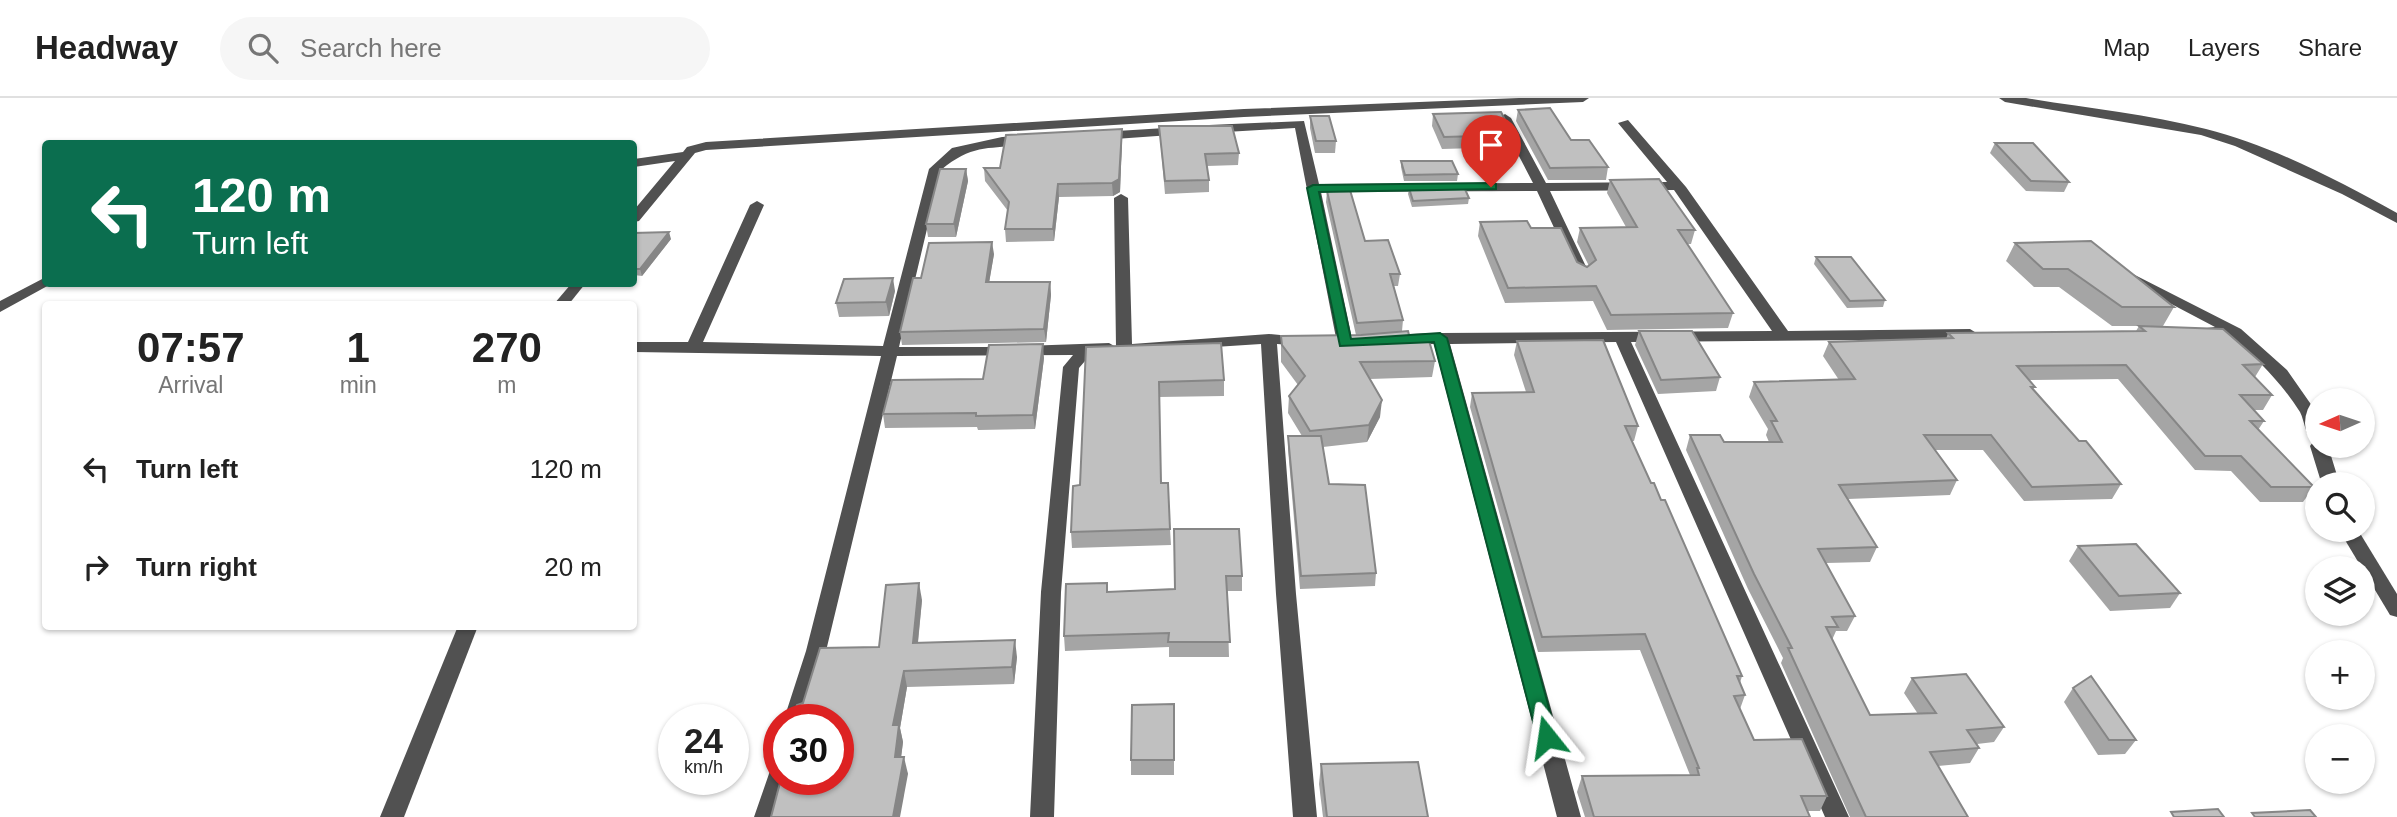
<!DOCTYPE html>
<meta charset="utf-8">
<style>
:root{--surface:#fff;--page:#f6f6f6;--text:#222;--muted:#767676;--line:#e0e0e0}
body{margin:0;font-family:Helvetica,sans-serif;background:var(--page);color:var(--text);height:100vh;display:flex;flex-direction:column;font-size:26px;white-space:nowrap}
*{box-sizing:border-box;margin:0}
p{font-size:23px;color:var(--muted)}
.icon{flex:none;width:38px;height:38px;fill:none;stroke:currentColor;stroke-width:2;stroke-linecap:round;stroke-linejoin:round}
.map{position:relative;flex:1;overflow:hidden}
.sheet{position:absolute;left:42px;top:203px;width:595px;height:329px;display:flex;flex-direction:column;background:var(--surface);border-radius:7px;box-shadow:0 2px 5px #0004}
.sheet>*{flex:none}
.top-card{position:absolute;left:42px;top:42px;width:595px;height:147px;border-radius:7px;box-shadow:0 2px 5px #0004;background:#0b6e4f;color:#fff;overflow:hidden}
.needle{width:46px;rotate:267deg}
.tools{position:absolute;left:2305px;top:290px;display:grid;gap:14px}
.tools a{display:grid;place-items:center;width:70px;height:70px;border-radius:50%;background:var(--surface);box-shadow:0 2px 5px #0004;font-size:35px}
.speed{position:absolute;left:658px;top:606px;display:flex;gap:14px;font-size:35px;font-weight:700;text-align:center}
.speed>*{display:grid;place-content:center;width:91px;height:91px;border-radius:50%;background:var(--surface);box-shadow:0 2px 5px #0004;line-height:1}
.speed small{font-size:18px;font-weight:400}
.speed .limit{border:10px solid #d22;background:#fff;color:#111}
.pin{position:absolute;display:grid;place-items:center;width:60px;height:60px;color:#fff;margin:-72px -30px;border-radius:50% 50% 50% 0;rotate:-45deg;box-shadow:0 0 7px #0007}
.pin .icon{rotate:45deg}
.me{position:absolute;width:77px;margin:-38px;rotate:345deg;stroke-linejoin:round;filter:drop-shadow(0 0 5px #0008)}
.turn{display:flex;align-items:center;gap:24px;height:147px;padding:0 35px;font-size:32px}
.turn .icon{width:91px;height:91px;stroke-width:2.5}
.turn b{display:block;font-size:49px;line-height:60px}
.eta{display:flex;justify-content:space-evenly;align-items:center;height:119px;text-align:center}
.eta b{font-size:42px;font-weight:600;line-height:49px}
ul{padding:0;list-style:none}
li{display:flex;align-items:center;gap:21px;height:98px;padding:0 35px}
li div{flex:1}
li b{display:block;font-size:26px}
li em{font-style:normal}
header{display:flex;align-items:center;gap:42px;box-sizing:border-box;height:98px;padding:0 35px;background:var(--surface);border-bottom:2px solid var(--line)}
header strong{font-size:33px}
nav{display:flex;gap:38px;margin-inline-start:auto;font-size:24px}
.search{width:490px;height:63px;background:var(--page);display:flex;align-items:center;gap:18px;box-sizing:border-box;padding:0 24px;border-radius:38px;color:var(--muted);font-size:26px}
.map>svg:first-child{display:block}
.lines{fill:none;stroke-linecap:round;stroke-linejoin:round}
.minor{fill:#515151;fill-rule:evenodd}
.wall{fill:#a5a5a5}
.shaded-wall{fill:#868686}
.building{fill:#c0c0c0;stroke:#868686;stroke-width:2}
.route{fill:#0b8043;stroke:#07532c;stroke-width:2}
</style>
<header>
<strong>Headway</strong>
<div class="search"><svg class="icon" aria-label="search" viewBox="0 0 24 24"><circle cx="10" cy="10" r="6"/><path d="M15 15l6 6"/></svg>Search here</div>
<nav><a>Map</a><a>Layers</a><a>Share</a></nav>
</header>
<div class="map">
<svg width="2397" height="719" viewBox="0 0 2397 719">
<rect width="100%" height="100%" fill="#fff"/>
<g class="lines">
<g class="minor">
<polygon points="1519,0 1589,0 1583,4 1244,19 706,52 695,55 639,123 634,124 634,112 675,63 634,69 634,61 683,54 687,49 706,44 1244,11"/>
<path d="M1999,0H2026C2085,10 2147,16 2206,31C2271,47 2339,83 2397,115V125L2342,96L2235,48L2201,37L2005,4Z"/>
<polygon points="1505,16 1511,20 1546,85 1667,84 1618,25 1628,22 1686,89 1788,233 1970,231 1978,236 1970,241 1631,244 1849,719 1825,719 1616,244 1450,246 1581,719 1557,719 1434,246 1406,247 1398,242 1406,237 1440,235 1772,233 1674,92 1550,93 1590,177 1583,181 1576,177 1537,93 1321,94 1353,245 1345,250 1337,245 1295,30 1209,35 1203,31 1209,27 1304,23 1319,86 1533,85 1499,20"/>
<polygon points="1181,29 1185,30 1185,36 1101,42 1095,38 1101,34"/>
<path d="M1027,38L1031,39V45C992,53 975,43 941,72L899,249H990L1109,245L1116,249L1114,100L1121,96L1128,100L1132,246L1269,236L1311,240L1313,243L1305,248L1277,246L1296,496L1317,719H1293L1276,496L1261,246L1137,254L1130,251L1124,254L1117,250L1109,255L1091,256L1079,270L1061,494L1054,719H1030L1041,494L1063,269L1073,257L897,258L826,553L806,621H784L806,553L881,258L634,254V244H688L750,107L757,103L764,107L703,244L883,248L929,71L952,50L1002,39Z"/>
<path d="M2127,173L2241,231L2287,272L2317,315V348H2328L2340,387H2322L2310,348L2313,344C2305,337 2305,324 2300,314C2281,284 2258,262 2232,239L2199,237L2196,234L2199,231L2215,229L2122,180L2120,177Z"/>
<polygon points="46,179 46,186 51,186 0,214 0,203"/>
<polygon points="571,186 585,186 569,206 554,206"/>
<polygon points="2339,432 2358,432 2397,496 2397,519 2390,517"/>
<polygon points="458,528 478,528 404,719 380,719"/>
<polygon points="779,668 779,681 789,681 778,719 754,719 771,670"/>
</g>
</g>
<g class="wall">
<polygon points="1518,12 1571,42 1608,69 1606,82 1548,82 1516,23"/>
<polygon points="1433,16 1513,37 1511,49 1442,51 1432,28"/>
<polygon points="1310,18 1336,43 1335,55 1315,55 1310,30"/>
<polygon points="1159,28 1239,55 1238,67 1207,68 1209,82 1209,94 1165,96"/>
<polygon points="1122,43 1120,94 1113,98 1059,99 1054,143 1006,144 1005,131 1008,113 985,83 984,70 1000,70"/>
<polygon points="1995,45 2069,84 2064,94 2026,93 1990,55"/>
<polygon points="1401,63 1458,76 1457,83 1404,83 1401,69"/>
<polygon points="966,71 968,83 956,139 928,139 926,126"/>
<polygon points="1610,82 1695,132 1691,146 1687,146 1733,215 1728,230 1607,232 1593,203 1505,205 1478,138 1480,124 1531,130 1577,164 1587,169 1589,168 1577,144 1580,130 1626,129 1607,95"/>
<polygon points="1409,90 1469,100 1468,106 1412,109 1408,96"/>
<polygon points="1327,93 1365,143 1400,176 1398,188 1394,188 1403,222 1402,233 1409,237 1435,263 1432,279 1370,281 1380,319 1367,344 1323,349 1329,386 1376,475 1375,488 1300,491 1288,351 1288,338 1302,338 1288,315 1289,298 1298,287 1281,264 1281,238 1356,237 1326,104"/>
<polygon points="634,135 671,141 642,178 634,177"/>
<polygon points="2015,145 2174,209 2163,228 2112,228 2059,189 2034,189 2006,163"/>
<polygon points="994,156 989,184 1050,184 1051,197 1046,244 902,247 900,234 921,180"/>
<polygon points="1816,159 1885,202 1883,209 1847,210 1814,166"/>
<polygon points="895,193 889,218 839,219 836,205"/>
<polygon points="2139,228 2263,266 2255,279 2272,297 2263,312 2254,312 2264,323 2258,332 2314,389 2303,404 2260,404 2231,373 2195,372 2118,281 2029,282 2035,289 2033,291 2079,343 2121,386 2112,401 2024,403 1983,352 1935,352 1957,382 1950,397 1848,401 1877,449 1870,464 1826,465 1855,518 1847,533 1836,533 1832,542 1870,617 1918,616 1904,595 1912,580 2004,629 1994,644 1977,646 1979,650 1970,665 1938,668 1968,719 1850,719 1781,565 1783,560 1748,491 1686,352 1690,337 1724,344 1769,344 1766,337 1768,331 1749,299 1754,284 1839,282 1823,258 1829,244 1946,241 1948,235 2136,233"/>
<polygon points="1639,233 1720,279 1716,293 1658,296 1635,247"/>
<polygon points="1517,243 1638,328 1634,343 1632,343 1651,385 1661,402 1742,578 1740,585 1745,597 1740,611 1754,642 1827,698 1820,713 1807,713 1810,719 1585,719 1577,694 1582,678 1690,677 1640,552 1538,554 1470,309 1472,295 1526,294 1514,257"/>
<polygon points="1086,249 1224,282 1224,298 1159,299 1161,385 1170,431 1171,447 1072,450 1071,434 1080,387"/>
<polygon points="1044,260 1035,331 978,332 977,329 885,330 883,316"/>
<polygon points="1174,431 1242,478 1242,493 1227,493 1229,559 1169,559 1169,549 1065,553 1064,538 1107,494 1175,491"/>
<polygon points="2078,448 2180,495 2170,510 2110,513 2069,463"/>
<polygon points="922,502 918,545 1017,559 1014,586 907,589 900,630 903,644 901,659 908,676 838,681 803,605 879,549"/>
<polygon points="2073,590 2136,642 2125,656 2098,657 2064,604"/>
<polygon points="1174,606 1174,677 1131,677 1131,662"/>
<polygon points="1321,666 1428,719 1323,719 1319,686"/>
</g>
<g class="shaded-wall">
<polygon points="1122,31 1122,43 1120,94 1113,98 1112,85"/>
<polygon points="966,71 968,83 956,139 954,126"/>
<polygon points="1058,86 1059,99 1054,143 1053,131"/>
<polygon points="669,134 671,141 642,178 640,171"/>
<polygon points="992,144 994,156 987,197 986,184"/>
<polygon points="893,180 895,193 889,218 886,204"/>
<polygon points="1050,184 1051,197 1046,244 1044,231"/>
<polygon points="1043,246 1044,260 1035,331 1033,317"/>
<polygon points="1382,302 1380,319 1367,344 1369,327"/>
<polygon points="919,485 922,502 916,562 913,545"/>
<polygon points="1015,542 1017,559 1014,586 1012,569"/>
<polygon points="904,573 907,589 900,630 903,644 899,676 895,659 893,627"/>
<polygon points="904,659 908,676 900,719 893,719"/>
</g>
<g class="building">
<polygon points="1550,10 1571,42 1589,42 1608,69 1550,70 1518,12"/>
<polygon points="1501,14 1513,37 1444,39 1433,16"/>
<polygon points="1310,18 1329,18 1336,43 1316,43"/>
<polygon points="1159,28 1232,28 1239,55 1205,56 1209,82 1165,83"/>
<polygon points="1122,31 1119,81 1112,85 1058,86 1053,131 1005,131 1009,104 984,70 1000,70 1006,37"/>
<polygon points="1995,45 2033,45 2069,84 2031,83"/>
<polygon points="1401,63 1452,63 1458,76 1405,77"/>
<polygon points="940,71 966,71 954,126 926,126"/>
<polygon points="1659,81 1695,132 1678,132 1733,215 1611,217 1596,188 1508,190 1480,124 1527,123 1531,130 1561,130 1577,164 1587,169 1596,162 1580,130 1637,129 1610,82"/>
<polygon points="1464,89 1469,100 1413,103 1409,90"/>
<polygon points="1350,92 1365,143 1388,142 1400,176 1390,176 1403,222 1357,225 1327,93"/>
<polygon points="669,134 640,171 634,171 634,135"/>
<polygon points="2091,143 2174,209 2122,209 2068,171 2043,171 2015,145"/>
<polygon points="992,144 986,184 1050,184 1044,231 900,234 913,180 921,180 929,145"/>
<polygon points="1816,159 1851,159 1885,202 1850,203"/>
<polygon points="893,180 886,204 836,205 844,181"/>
<polygon points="2139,228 2223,231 2263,266 2243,267 2272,297 2240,297 2264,323 2250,323 2314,389 2271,389 2241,358 2205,358 2126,267 2017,268 2035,289 2031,289 2079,343 2086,343 2121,386 2032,389 1991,337 1924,337 1957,382 1839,387 1877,449 1818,451 1855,518 1832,519 1838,529 1826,529 1870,617 1936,615 1912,580 1966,576 2004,629 1967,632 1979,650 1930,654 1968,719 1866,719 1788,550 1792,550 1754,476 1690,337 1720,337 1724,344 1782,344 1771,323 1777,323 1754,284 1855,281 1829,244 1953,240 1948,235 2145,233"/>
<polygon points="1408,233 1409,237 1427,236 1435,263 1360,264 1382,302 1369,327 1310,333 1289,298 1305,278 1282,247 1281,238 1361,237"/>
<polygon points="1639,233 1692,233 1720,279 1661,282"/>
<polygon points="1603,242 1638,328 1625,328 1651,385 1654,385 1661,402 1665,402 1742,578 1737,578 1745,597 1734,598 1754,642 1802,641 1827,698 1801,698 1810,719 1594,719 1582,678 1699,677 1697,670 1699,670 1645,536 1542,539 1472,295 1534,294 1517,243"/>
<polygon points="1221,245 1224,282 1159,284 1161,385 1168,385 1170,431 1071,434 1073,388 1080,387 1086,249"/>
<polygon points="1043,246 1033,317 976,318 976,315 883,316 892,282 983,281 989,247"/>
<polygon points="1288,338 1321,338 1329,386 1365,387 1376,475 1301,478"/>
<polygon points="1174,431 1239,431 1242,478 1226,478 1230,544 1168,544 1169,535 1064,538 1066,486 1107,485 1107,494 1175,491"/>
<polygon points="2136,446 2180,495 2119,498 2078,448"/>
<polygon points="919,485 913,545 1015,542 1012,569 904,573 893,627 899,627 895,659 904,659 893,719 771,719 781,681 838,681 838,621 792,621 797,607 803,605 820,550 879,549 886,487"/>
<polygon points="2091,578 2136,642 2109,642 2073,590"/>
<polygon points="1174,606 1174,662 1131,662 1132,607"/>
<polygon points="1418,664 1428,719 1327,719 1321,666"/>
<polygon points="2218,711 2224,719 2174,719 2171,714"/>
<polygon points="2310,712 2316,719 2255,719 2252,715"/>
</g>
<polygon class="route" points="1491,85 1496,86 1496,91 1319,94 1351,241 1440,235 1447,240 1557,639 1554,645 1547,647 1540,645 1537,639 1434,244 1340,248 1307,90 1313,87"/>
</svg>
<div class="tools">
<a><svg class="needle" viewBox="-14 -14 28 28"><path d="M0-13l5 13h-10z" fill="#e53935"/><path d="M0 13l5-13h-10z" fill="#767676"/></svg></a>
<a><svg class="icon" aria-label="search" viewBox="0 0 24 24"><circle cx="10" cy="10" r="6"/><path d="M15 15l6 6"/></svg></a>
<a><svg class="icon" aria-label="layers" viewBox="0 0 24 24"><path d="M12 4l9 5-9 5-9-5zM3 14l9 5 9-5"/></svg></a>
<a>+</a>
<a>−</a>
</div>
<div class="speed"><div>24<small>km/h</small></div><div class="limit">30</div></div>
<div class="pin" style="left:1491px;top:89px;background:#d93025"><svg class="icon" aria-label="arrive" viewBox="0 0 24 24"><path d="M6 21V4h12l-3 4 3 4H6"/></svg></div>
<svg class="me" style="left:1547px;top:639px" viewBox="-20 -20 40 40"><path d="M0-17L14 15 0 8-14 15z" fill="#0b8043" stroke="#fff" stroke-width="4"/></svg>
<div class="top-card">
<div class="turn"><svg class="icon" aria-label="left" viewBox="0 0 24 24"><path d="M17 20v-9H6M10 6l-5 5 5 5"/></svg><div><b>120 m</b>Turn left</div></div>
</div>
<section class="sheet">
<div class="eta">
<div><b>07:57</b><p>Arrival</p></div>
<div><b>1</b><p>min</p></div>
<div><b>270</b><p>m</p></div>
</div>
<ul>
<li><svg class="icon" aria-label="left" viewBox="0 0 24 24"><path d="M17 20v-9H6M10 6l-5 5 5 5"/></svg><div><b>Turn left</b></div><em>120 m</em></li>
<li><svg class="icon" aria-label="right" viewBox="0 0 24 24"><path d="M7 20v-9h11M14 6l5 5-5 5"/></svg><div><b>Turn right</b></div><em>20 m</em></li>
</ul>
</section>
</div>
